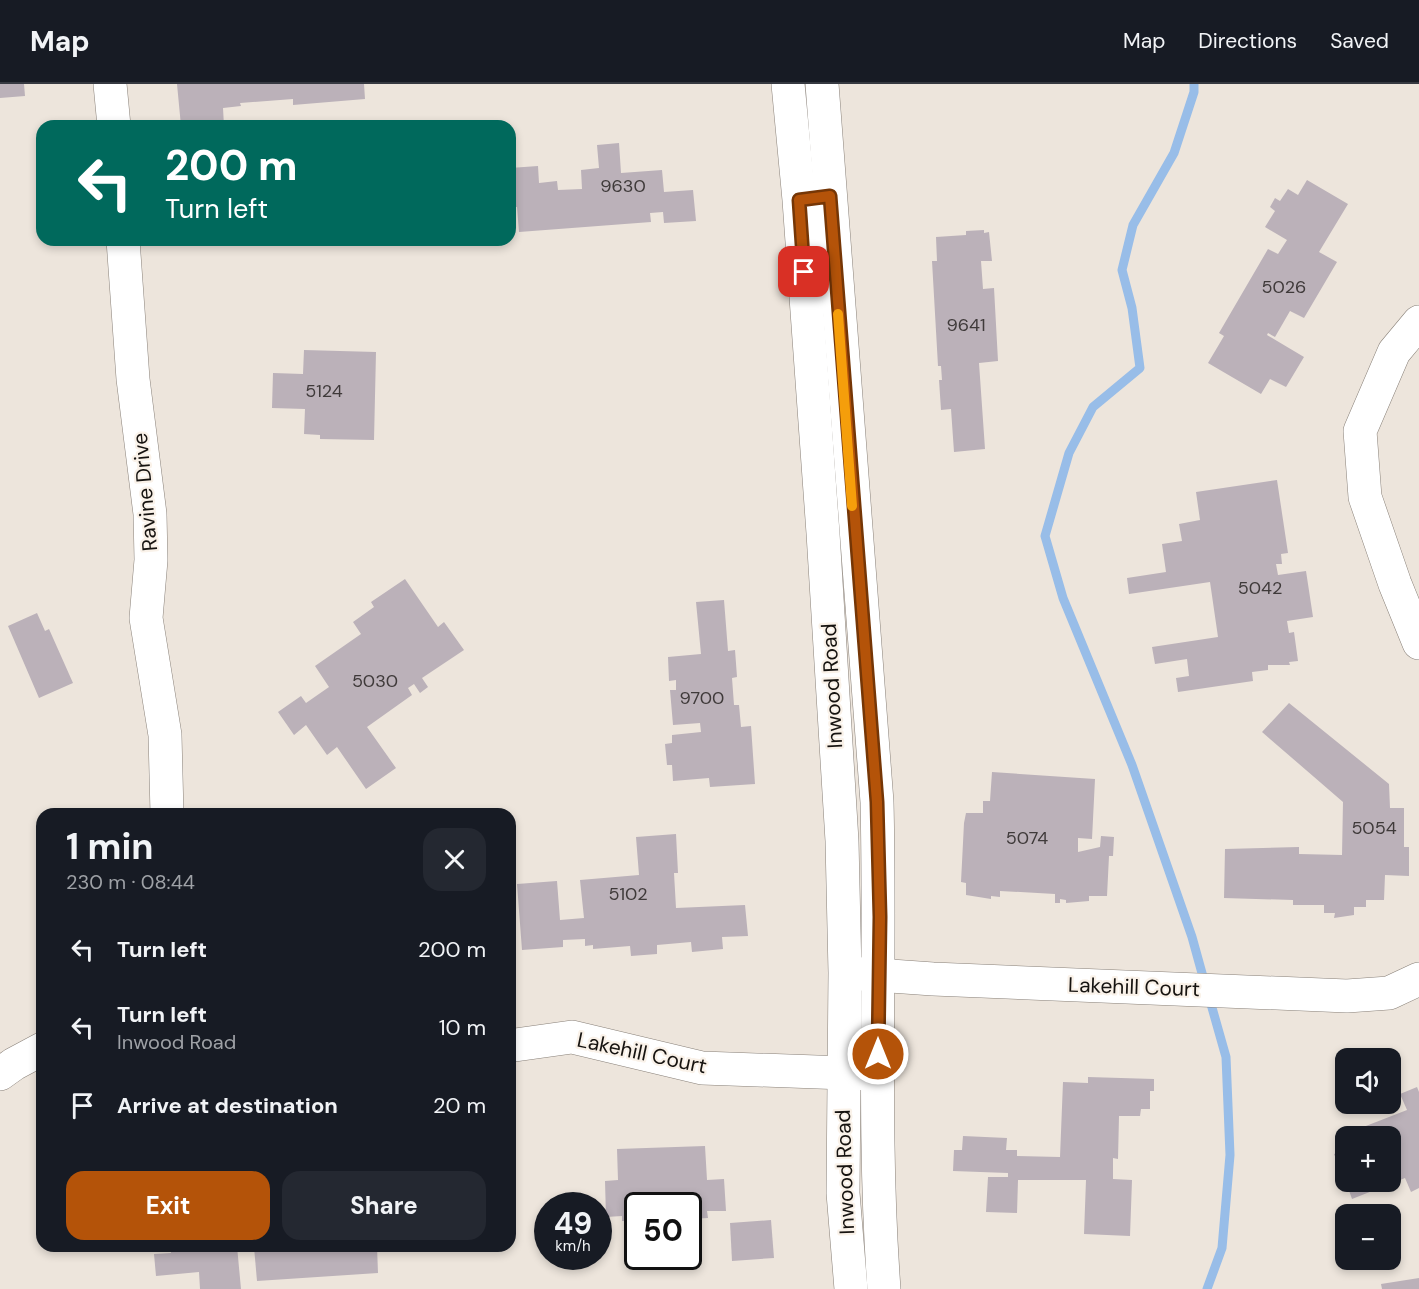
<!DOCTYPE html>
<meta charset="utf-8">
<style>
:root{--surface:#171b24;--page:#242831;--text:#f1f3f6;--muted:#9ea1a6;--line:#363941;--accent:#b45309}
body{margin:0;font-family:"DM Sans",sans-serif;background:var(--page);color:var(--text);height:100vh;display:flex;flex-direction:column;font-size:22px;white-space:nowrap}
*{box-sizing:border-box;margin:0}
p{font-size:20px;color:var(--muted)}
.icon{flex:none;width:33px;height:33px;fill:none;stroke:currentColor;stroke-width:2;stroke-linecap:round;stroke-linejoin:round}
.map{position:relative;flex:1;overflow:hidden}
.side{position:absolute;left:36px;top:724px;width:480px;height:444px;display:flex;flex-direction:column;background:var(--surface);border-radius:18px;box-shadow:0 3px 9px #0003}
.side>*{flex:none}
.hud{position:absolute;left:36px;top:36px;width:480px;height:126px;border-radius:18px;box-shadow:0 3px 9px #0003;background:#00695c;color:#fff;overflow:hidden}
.tools{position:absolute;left:1335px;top:964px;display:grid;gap:12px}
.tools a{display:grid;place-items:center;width:66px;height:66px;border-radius:12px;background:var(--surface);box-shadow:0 3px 9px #0003;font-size:30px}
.speed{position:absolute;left:534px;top:1108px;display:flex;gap:12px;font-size:30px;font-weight:700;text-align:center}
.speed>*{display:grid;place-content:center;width:78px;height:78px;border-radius:50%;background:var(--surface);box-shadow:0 3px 9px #0003;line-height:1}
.speed small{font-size:15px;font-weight:400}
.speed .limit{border:3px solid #111;border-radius:9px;background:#fff;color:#111}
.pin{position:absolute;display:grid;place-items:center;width:51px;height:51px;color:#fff;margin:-26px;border-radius:12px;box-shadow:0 3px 9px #0006}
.me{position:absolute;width:66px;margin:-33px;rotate:0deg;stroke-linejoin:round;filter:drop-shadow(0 0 4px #0008)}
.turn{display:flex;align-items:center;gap:21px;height:126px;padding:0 30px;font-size:27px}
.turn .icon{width:78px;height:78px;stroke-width:2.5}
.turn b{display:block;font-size:42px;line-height:51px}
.round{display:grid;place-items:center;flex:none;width:63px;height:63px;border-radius:18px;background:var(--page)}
.headline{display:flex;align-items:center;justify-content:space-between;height:102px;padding:0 30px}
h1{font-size:36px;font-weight:700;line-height:45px}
.action{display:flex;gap:12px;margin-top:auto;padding:12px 30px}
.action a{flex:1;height:69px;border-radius:18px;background:var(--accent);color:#fff;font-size:24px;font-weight:700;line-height:69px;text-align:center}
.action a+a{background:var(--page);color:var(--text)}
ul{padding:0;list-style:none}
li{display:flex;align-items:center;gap:18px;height:78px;padding:0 30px}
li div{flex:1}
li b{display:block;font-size:22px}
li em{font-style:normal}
header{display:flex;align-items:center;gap:36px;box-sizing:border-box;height:84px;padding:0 30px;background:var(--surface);border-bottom:2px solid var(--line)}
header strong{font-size:28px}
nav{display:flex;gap:33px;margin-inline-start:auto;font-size:21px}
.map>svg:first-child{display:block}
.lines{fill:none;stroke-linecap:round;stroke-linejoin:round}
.stream{stroke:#98bde8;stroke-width:9}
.building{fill:#bbb1b9}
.street-casing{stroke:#898179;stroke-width:34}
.secondary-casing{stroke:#898179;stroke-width:34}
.street{stroke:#fff;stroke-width:33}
.secondary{stroke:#fff;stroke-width:33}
.route-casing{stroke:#753606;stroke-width:15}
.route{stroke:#b45309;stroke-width:10}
.slow{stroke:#f59e0b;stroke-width:10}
.labels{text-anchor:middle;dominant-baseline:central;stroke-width:4.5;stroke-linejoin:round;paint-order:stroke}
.number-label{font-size:18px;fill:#3f3a3a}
.street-label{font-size:21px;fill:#161310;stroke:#faf2e9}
</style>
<header>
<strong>Map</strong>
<nav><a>Map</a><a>Directions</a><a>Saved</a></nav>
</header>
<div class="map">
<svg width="1419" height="1205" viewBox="0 0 1419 1205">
<rect width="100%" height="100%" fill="#ede5dc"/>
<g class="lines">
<g class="stream">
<polyline points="1194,0 1194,8 1174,69 1133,141 1122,186 1132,224 1140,284 1093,323 1069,369 1045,452 1063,514 1132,681 1192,853 1205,900"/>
<polyline points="1207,1205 1222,1164 1230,1071 1226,973 1209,913"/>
</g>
</g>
<g class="building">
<polygon points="0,0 24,0 25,12 0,14"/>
<polygon points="177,0 364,0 365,15 293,21 293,15 240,19 241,22 223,24 224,42 181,42"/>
<polygon points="619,59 621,89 662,86 664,108 693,106 696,137 664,139 663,128 650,129 651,138 519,148 517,123 510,123 510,84 538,82 539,99 557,97 558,106 582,105 581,86 599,84 597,61"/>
<polygon points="1307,96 1348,120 1319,168 1337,178 1304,234 1290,227 1275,253 1268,249 1267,251 1304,273 1286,303 1270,295 1261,310 1208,279 1224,252 1219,249 1268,165 1278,170 1287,156 1265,143 1275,127 1270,123 1275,114 1280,117 1288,105 1298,111"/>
<polygon points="984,146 984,149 989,148 992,177 981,177 983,205 994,204 998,277 979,279 985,365 954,368 951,325 941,326 939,296 942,296 941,282 938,282 932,177 937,177 936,153 966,151 966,147"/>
<polygon points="304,266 376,268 374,356 320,355 320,351 304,350 305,325 272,324 273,289 303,290"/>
<polygon points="1277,396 1288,469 1281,470 1282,480 1276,480 1278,491 1306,487 1313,533 1287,537 1289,549 1294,548 1298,577 1289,578 1290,581 1268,581 1268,586 1252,588 1253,597 1178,608 1176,594 1189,592 1187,575 1155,580 1152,563 1218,553 1210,498 1129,510 1127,494 1166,488 1162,460 1182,457 1179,440 1200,436 1196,408"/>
<polygon points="405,495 438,543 444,538 464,566 422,594 428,603 420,609 414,600 408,604 412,611 367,643 396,684 366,705 337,663 327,671 306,641 294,651 278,628 301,612 306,619 329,603 315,582 361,550 353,538 374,523 371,518"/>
<polygon points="724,516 728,567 735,566 737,593 732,594 734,621 739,621 741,643 751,642 755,700 710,703 709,694 673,697 672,681 667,681 665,660 672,659 672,651 701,648 700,639 673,641 670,606 676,606 676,596 669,597 668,573 701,570 696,518"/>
<polygon points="37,529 45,547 49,545 73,599 39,614 8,542"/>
<polygon points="1289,619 1389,700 1390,724 1404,724 1404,763 1409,763 1409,792 1385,791 1384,816 1366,816 1366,823 1354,823 1354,831 1334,834 1335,829 1324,829 1324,821 1293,821 1293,816 1224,814 1225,765 1299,763 1299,770 1342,771 1343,718 1262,648"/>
<polygon points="992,688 1095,695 1092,755 1078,754 1078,768 1100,763 1101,752 1114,753 1113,772 1109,772 1107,812 1089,812 1089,817 1066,819 1066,816 1060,815 1060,819 1055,819 1055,810 1000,807 1000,813 991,812 991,815 966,811 966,799 961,798 964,739 966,729 983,729 983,717 990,717"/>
<polygon points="676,750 678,789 674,789 676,824 745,821 748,852 722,853 723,865 692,868 691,858 657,861 657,870 631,872 630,862 593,865 593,861 585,862 585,855 563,856 563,863 522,866 517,800 557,797 560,836 584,834 580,796 639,791 636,753"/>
<polygon points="1088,993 1154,995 1154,1007 1150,1007 1150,1025 1141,1025 1140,1032 1119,1032 1118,1075 1113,1074 1113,1095 1132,1096 1130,1152 1084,1150 1086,1096 1018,1096 1017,1129 986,1128 988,1093 1008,1093 1008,1089 953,1087 954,1066 962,1066 963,1052 1007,1054 1006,1066 1017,1066 1017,1072 1060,1073 1063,998 1088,999"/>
<polygon points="1417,1003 1419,1008 1419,1104 1411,1108 1405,1094 1352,1115 1346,1098 1390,1098 1390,1053 1346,1053 1345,1097 1334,1070 1340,1068 1335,1054 1407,1026 1400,1010"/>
<polygon points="705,1062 707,1096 724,1095 726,1127 707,1127 708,1134 688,1135 688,1122 638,1122 638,1137 622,1137 622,1132 606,1133 605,1097 618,1096 617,1065"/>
<polygon points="771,1136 774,1174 732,1177 730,1139"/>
<polygon points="170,1162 237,1162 241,1205 200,1205 199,1188 156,1192 154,1170 171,1169"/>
<polygon points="260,1162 377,1162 378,1189 257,1197 254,1163"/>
<polygon points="1419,1194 1419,1205 1382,1205 1381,1200"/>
</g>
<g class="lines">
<g class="street-casing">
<g id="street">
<polyline points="110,0 114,42"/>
<polyline points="123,156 133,295 150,430 151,476 146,534 165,651 167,730"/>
<polyline points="1419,238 1394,268 1360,347 1365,413 1395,500 1419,559"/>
<polyline points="848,889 933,895 1347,912 1389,909 1419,895"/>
<polyline points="515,961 572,953 702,984 873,990"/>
<polyline points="0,990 14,980 42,965"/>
</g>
</g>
<g class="secondary-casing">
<g id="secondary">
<polyline points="788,0 799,116 823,449 842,757 845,889 843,1109 851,1205"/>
<path d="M822,0L877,718C881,880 872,1043 884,1205"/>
</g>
</g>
<use href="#street" class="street"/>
<use href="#secondary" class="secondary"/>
</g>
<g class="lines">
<g class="route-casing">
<polyline id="route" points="804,188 799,116 830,112 877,718 880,833 878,970"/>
</g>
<use href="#route" class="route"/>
<polyline class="slow" points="838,230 852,422"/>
</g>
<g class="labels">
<g class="number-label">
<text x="623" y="102">9630</text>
<text x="1284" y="203">5026</text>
<text x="966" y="241">9641</text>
<text x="324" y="307">5124</text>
<text x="1260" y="504">5042</text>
<text x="375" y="597">5030</text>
<text x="702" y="614">9700</text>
<text x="1374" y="744">5054</text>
<text x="1027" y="754">5074</text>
<text x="628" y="810">5102</text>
</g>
<g class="street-label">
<text transform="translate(145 408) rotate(-95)">Ravine Drive</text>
<text transform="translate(832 602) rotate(-93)">Inwood Road</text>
<text transform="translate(1134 903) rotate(2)">Lakehill Court</text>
<text transform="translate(642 969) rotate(12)">Lakehill Court</text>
<text transform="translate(845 1088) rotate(-92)">Inwood Road</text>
</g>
</g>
</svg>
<div class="tools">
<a><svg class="icon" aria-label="sound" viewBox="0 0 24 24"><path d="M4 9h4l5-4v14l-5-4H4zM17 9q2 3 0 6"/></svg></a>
<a>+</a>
<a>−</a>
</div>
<div class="speed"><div>49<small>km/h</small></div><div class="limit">50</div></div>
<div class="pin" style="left:804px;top:188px;background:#d93025"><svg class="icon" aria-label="arrive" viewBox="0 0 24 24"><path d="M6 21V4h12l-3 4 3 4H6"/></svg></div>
<svg class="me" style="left:878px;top:970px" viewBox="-20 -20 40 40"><circle r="17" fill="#b45309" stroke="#fff" stroke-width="3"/><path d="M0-11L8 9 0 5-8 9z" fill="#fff"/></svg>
<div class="hud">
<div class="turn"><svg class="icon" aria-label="left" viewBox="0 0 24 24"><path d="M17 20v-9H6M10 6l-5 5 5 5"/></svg><div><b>200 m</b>Turn left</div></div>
</div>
<section class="side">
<div class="headline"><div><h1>1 min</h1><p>230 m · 08:44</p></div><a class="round"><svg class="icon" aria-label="close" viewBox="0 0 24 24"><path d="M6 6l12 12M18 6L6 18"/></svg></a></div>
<ul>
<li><svg class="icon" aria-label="left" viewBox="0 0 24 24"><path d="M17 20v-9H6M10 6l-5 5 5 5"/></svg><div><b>Turn left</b></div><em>200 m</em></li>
<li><svg class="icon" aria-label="left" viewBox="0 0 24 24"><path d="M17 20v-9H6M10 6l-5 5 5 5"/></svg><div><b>Turn left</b><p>Inwood Road</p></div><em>10 m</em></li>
<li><svg class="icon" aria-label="arrive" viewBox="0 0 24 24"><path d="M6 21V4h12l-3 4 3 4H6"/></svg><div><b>Arrive at destination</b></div><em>20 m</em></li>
</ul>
<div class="action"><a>Exit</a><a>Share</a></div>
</section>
</div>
